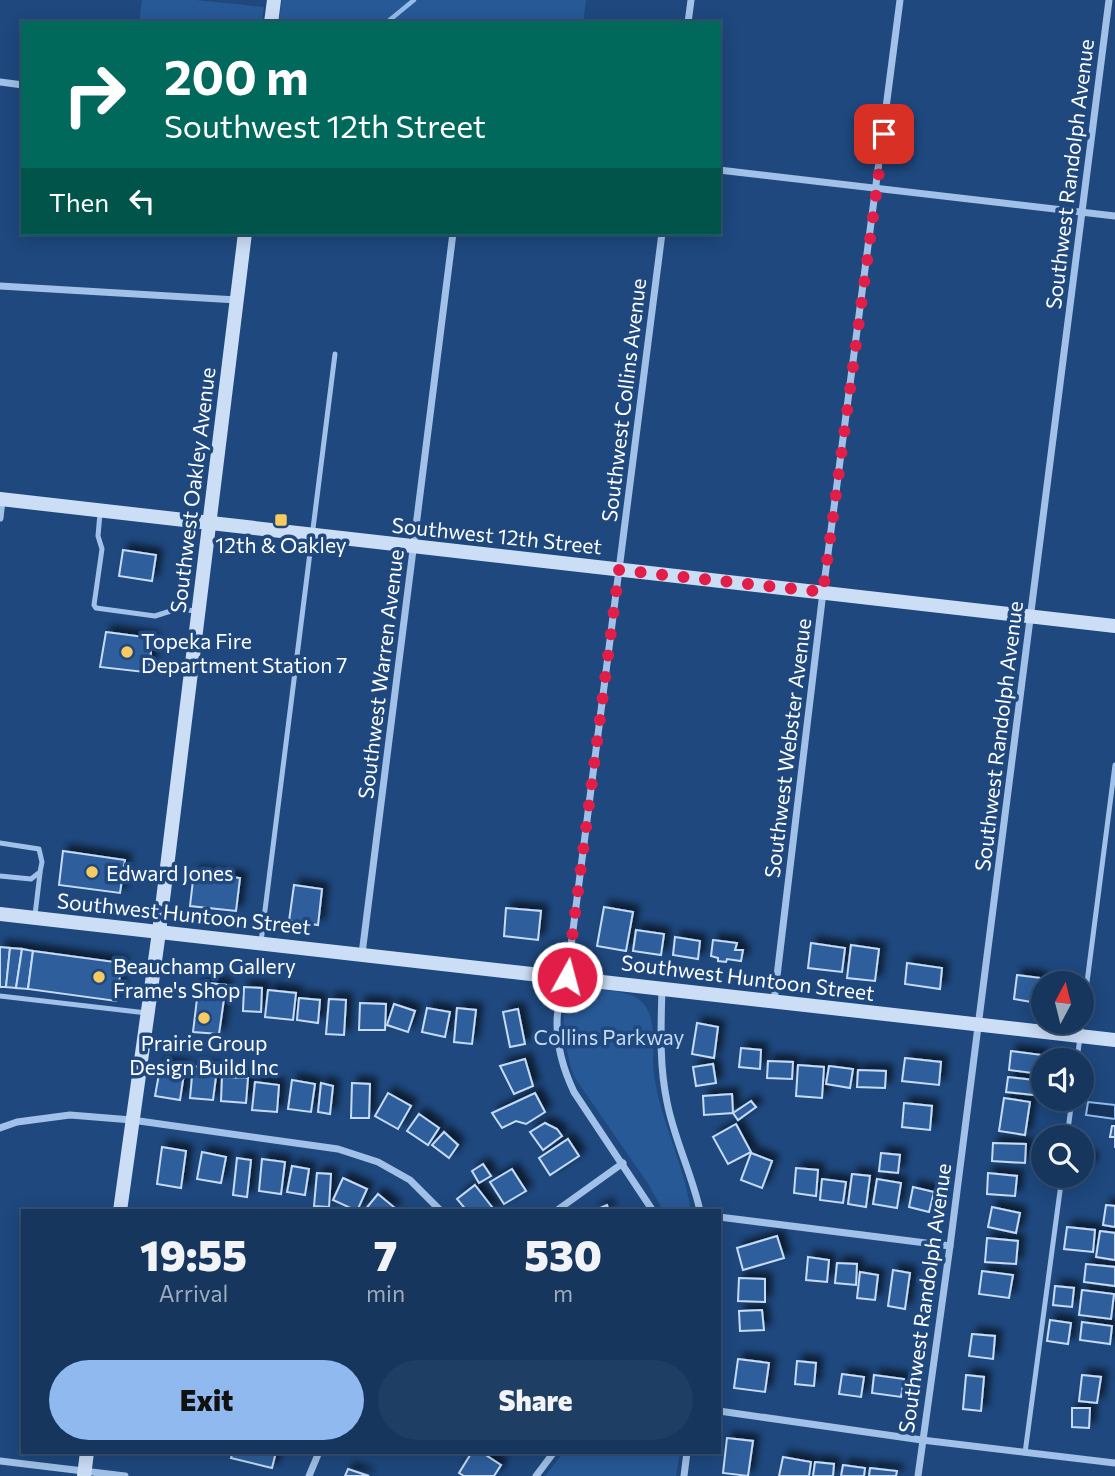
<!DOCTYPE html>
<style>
:root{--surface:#16365e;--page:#1f3e64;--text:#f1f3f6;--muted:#9eabbc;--line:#355073;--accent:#90b9f0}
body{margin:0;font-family:Commissioner,sans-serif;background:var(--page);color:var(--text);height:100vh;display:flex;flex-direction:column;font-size:26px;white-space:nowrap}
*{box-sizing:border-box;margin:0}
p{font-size:23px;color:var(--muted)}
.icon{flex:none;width:38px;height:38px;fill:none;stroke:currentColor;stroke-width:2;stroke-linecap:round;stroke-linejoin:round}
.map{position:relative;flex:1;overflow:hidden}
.details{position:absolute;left:21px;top:1209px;width:700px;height:245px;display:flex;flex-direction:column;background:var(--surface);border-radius:0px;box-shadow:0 4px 18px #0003,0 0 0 2px var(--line)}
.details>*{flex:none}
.top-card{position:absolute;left:21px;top:21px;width:700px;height:214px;border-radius:0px;box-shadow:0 4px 18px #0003,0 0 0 2px var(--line);background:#00695c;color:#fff;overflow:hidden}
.needle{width:46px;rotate:7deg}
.fabs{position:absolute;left:1031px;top:971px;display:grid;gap:14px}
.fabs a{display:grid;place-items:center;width:63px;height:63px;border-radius:50%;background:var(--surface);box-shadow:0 4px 18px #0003,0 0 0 2px var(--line);font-size:35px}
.pin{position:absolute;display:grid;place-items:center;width:60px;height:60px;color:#fff;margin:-30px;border-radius:14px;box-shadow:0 4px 10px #0006}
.me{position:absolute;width:77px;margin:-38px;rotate:7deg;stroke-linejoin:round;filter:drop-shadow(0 0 5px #0008)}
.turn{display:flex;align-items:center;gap:24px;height:147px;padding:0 28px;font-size:32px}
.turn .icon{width:91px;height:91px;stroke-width:2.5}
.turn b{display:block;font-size:49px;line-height:60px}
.then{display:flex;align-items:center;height:66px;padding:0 28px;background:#0003;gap:14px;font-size:26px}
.eta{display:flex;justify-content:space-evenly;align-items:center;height:119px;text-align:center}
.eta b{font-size:42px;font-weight:800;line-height:49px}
.button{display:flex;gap:14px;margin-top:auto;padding:14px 28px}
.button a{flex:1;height:80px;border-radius:42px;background:var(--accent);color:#111;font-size:28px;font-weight:800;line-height:80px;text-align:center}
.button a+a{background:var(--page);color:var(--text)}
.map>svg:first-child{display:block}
.green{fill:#275996}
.water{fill:#14335d;stroke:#94bcea;stroke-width:2}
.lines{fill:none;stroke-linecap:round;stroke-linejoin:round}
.stream{stroke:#94bcea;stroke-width:4.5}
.building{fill:#2d5f9c;stroke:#c5dbf6;stroke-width:2;filter:url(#shadow)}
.lane{stroke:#a1c1e8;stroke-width:5}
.street{stroke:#a1c1e8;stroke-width:7}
.secondary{stroke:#ccdef6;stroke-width:14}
.route{stroke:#e11d48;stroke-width:12;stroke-dasharray:0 21.6}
.poi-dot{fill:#f7cb60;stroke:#1e487e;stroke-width:2.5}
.labels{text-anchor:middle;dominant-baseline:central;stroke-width:7;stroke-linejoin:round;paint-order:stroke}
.street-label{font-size:21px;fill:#fff;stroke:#1e487e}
.poi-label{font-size:21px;fill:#fff;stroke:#1e487e;text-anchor:start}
.park-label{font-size:21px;fill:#c5dbf6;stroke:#1e487e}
</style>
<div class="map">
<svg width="1115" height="1476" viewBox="0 0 1115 1476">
<defs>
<filter id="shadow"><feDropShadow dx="6" dy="-6" stdDeviation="3.5" flood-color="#0009"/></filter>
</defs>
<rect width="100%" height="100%" fill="#1e487e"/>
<g class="green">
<polygon points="142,0 196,0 264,7 262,23 139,23"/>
<polygon points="282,0 586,0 583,23 278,23"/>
<path d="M579,989C598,991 628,988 642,1002C659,1019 651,1053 654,1075C661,1122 684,1164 691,1211H663L649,1185L575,1078C567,1061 560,1017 566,999C568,993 574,991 579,989Z"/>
<polygon points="563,1453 563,1452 680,1453 676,1476 545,1476"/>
</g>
<polygon class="water" points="1088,1102 1115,1105 1115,1119 1086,1115"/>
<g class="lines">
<polyline class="stream" points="386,23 414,0"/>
</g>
<g class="building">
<polygon points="123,550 156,555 152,581 119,576"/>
<polygon points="106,632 152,638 150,664 144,667 144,672 100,667"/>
<polygon points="63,851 125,860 120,893 59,885"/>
<polygon points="194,872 240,878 236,911 190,906"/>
<polygon points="294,885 322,889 318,925 289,921"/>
<polygon points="604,907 633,912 626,951 597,946"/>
<polygon points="506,908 541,911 538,940 504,936"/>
<polygon points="636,930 664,934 661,955 633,951"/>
<polygon points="675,937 700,941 698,959 673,955"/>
<polygon points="713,940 737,943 735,950 743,950 741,961 727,959 726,962 718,961 718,958 711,956"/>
<polygon points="811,943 845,948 842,972 808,968"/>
<polygon points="851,945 879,949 875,981 847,978"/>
<polygon points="0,947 10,948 6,987 0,987"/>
<polygon points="10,948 22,949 16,988 6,987"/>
<polygon points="22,949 33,951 28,989 16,988"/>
<polygon points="33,951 122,963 116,1001 28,989"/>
<polygon points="907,963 942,968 940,989 905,984"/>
<polygon points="1017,975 1041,978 1037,1003 1014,999"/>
<polygon points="199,982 226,985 219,1034 193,1032"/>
<polygon points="244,987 262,988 261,1012 243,1011"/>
<polygon points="268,990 296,993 293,1020 265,1017"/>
<polygon points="299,998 320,1000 318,1023 297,1020"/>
<polygon points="329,999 346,1000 344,1035 326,1034"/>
<polygon points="360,1003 386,1004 385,1030 359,1030"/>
<polygon points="394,1004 415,1011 408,1032 387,1025"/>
<polygon points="427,1008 450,1012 445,1037 422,1032"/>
<polygon points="457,1008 476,1010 472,1044 454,1042"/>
<polygon points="518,1009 525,1044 510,1047 503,1012"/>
<polygon points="697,1023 718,1027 714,1058 692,1054"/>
<polygon points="741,1048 761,1050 760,1069 739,1067"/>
<polygon points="1011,1051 1042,1055 1040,1074 1009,1070"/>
<polygon points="905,1058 941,1062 939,1085 902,1081"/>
<polygon points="525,1059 533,1086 514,1094 500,1066"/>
<polygon points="768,1061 793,1062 792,1079 767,1078"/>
<polygon points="161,1063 185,1067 180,1100 155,1096"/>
<polygon points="713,1064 716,1083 696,1086 693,1067"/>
<polygon points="798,1065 824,1067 822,1098 796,1096"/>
<polygon points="193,1066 217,1069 213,1100 190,1098"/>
<polygon points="829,1066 853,1069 850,1088 826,1084"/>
<polygon points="858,1070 886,1071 885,1088 857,1087"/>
<polygon points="222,1077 248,1078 246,1103 221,1101"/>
<polygon points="1008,1077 1043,1081 1043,1096 1006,1092"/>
<polygon points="292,1080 315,1084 311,1112 288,1109"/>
<polygon points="255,1082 279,1085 277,1112 252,1110"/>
<polygon points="321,1083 333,1086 330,1114 318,1112"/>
<polygon points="352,1083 370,1084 369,1118 351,1118"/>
<polygon points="388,1093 411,1106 398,1129 375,1116"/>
<polygon points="535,1093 545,1112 526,1124 516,1121 502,1128 492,1113"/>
<polygon points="732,1094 733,1113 704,1115 703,1096"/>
<polygon points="1004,1098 1030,1102 1025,1135 999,1131"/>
<polygon points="751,1101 756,1107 738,1120 733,1113"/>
<polygon points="904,1103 932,1106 930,1130 902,1127"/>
<polygon points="419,1114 439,1128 428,1145 407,1131"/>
<polygon points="545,1123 557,1129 562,1136 543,1150 530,1132"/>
<polygon points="736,1124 751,1152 728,1164 713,1137"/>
<polygon points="1112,1126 1115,1126 1115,1148 1115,1137 1110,1137"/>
<polygon points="444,1132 458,1145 449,1158 432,1145"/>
<polygon points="568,1139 579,1156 550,1175 539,1158"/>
<polygon points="993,1143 1026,1144 1025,1163 992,1161"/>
<polygon points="162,1147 186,1151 181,1188 157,1184"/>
<polygon points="202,1152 226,1157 221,1183 197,1179"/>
<polygon points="751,1153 772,1161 762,1188 741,1180"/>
<polygon points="881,1153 900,1155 898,1173 879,1171"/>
<polygon points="237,1158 251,1160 247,1197 233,1195"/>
<polygon points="1082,1158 1091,1158 1090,1167 1082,1166"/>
<polygon points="262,1159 285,1162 281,1194 259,1191"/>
<polygon points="483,1164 491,1176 479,1183 472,1171"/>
<polygon points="292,1166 309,1169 305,1195 287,1192"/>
<polygon points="796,1168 818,1170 816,1196 794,1193"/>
<polygon points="512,1169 526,1191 504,1204 490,1182"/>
<polygon points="317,1173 331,1174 329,1207 314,1206"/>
<polygon points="988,1173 1017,1176 1015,1196 987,1194"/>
<polygon points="852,1174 870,1176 866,1207 848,1204"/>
<polygon points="343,1178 367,1189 357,1211 333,1200"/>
<polygon points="822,1179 846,1182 843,1203 820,1200"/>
<polygon points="877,1179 901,1183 897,1208 873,1204"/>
<polygon points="475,1185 495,1211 467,1211 457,1199"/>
<polygon points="913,1187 934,1192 929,1212 909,1207"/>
<polygon points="378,1194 395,1208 392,1211 364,1211"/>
<polygon points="607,1205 609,1211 593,1211"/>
<polygon points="1106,1205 1115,1206 1115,1227 1103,1225"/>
<polygon points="992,1207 1020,1213 1016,1233 988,1227"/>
<polygon points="1067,1227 1095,1230 1093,1252 1064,1249"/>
<polygon points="1100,1231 1115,1233 1115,1260 1096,1257"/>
<polygon points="777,1236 784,1258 743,1270 737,1248"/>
<polygon points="987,1238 1018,1241 1016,1264 985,1262"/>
<polygon points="808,1257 829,1260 827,1282 806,1280"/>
<polygon points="837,1263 857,1264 856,1285 835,1283"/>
<polygon points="1086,1264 1115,1267 1115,1286 1084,1282"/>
<polygon points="893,1270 910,1273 905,1309 888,1306"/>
<polygon points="982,1271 1013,1275 1009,1298 979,1294"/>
<polygon points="860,1272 878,1275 875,1300 857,1298"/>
<polygon points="739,1278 765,1279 765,1302 738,1301"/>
<polygon points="1055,1286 1074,1288 1072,1307 1053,1305"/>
<polygon points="1082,1290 1114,1294 1111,1319 1079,1315"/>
<polygon points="762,1310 764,1330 740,1331 739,1311"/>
<polygon points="1050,1320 1071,1323 1068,1344 1047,1341"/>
<polygon points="1082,1322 1112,1326 1110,1344 1080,1340"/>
<polygon points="972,1334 995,1336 993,1359 969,1356"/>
<polygon points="738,1359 769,1363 765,1392 734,1388"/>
<polygon points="797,1361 816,1363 814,1386 795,1384"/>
<polygon points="842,1374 864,1377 861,1397 839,1394"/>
<polygon points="874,1375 904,1379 901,1397 872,1393"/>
<polygon points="966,1375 984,1377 981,1411 963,1409"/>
<polygon points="1082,1375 1101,1377 1097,1403 1079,1401"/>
<polygon points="1072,1408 1090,1408 1089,1428 1072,1427"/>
<polygon points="727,1438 753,1441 748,1476 723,1473"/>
<polygon points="233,1452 276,1452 272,1468 231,1458"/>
<polygon points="472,1452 481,1452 501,1465 494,1476 464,1476 459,1473"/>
<polygon points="783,1457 811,1462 809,1476 779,1476"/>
<polygon points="815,1462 834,1464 833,1476 813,1476"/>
<polygon points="843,1465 865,1468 864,1476 841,1476"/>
<polygon points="870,1468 897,1471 896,1476 869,1476"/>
<polygon points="348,1469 369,1476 345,1476"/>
</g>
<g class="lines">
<g class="lane">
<polyline points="100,513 98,536 102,549 94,605 96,608 155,616 177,609 196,611"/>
<polyline points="0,843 39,849 42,862 40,872 31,879 0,876"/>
<polyline points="35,915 40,873"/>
<polyline points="261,942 335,354"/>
<polyline points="0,996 147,1013"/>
<polyline points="1077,1060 1115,765"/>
<polyline points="1067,1138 1072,1099"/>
<polyline points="1025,1453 1062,1176"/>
</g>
<g class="street">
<polyline points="688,23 691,0"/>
<polyline points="0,82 23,85"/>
<polyline points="719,170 1115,216"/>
<polyline points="0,286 237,300"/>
<polyline points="0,518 2,500"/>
<polyline points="362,954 453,233"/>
<path d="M662,988C661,1026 659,1064 667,1102C674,1139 692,1174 700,1211"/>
<polyline points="774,1001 823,592 900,0"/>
<polyline points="0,1128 17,1122 70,1115 132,1120 338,1149 378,1162 410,1180 441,1211"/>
<polyline points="556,1211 623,1163"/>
<path d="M653,1211L574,1092C557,1056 550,1015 567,977L662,233"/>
<polyline points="719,1217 950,1246"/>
<polyline points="719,1411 922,1440 1115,1463"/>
<polyline points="0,1461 125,1476"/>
<polyline points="309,1476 319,1452"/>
<polyline points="536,1476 554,1452"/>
<polyline points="684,1476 687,1452"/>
<polyline points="918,1476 950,1246 1109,0"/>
</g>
<g class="secondary">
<polyline points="271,23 274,0"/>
<polyline points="0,499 1115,626"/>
<polyline points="0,914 1115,1040"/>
<polyline points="120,1211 159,932 245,233"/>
<polyline points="84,1476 87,1452"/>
</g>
</g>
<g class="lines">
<polyline class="route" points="567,977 619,570 823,592 884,134"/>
</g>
<g class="poi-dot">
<rect x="274" y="513" width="14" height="14" rx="3.5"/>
<circle cx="127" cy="652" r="7"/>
<circle cx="92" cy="872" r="7"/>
<circle cx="99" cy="977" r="7"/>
<circle cx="204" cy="1018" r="7"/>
</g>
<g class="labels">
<g class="street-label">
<text transform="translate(1069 174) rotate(-83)">Southwest Randolph Avenue</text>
<text transform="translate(623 400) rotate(-83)">Southwest Collins Avenue</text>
<text transform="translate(192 490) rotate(-83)">Southwest Oakley Avenue</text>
<text transform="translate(497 535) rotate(6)">Southwest 12th Street</text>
<text transform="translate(380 674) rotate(-83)">Southwest Warren Avenue</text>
<text transform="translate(998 736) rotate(-83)">Southwest Randolph Avenue</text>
<text transform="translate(787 748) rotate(-83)">Southwest Webster Avenue</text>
<text transform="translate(184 913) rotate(6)">Southwest Huntoon Street</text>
<text transform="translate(748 977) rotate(7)">Southwest Huntoon Street</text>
<text transform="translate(924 1298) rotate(-82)">Southwest Randolph Avenue</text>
</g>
<g class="poi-label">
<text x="281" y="544" text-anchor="middle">12th &amp; Oakley</text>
<text x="141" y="640">Topeka Fire<tspan x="141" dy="24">Department Station 7</tspan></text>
<text x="106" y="872">Edward Jones</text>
<text x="113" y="965">Beauchamp Gallery<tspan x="113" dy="24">Frame's Shop</tspan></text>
<text x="204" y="1042" text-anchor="middle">Prairie Group<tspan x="204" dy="24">Design Build Inc</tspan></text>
</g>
<g class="park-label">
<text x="609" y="1036">Collins Parkway</text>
</g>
</g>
</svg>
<div class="fabs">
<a><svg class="needle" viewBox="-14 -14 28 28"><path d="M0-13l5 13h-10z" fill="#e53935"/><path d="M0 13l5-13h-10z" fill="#9eabbc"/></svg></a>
<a><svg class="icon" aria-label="sound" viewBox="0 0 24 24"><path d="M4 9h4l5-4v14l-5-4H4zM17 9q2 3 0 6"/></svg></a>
<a><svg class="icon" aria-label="search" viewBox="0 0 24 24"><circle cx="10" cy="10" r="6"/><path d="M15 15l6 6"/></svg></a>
</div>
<div class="pin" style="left:884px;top:134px;background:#d93025"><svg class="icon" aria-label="arrive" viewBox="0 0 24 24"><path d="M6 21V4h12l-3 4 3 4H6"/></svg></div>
<svg class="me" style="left:567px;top:977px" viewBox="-20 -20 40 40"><circle r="17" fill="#e11d48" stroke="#fff" stroke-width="3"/><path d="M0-11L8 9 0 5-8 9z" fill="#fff"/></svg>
<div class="top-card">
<div class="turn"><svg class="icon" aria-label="right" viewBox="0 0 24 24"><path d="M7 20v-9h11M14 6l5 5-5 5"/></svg><div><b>200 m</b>Southwest 12th Street</div></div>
<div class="then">Then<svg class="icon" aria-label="left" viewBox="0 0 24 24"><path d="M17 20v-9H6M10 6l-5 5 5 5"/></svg></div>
</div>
<section class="details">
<div class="eta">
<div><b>19:55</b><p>Arrival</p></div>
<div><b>7</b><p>min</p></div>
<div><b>530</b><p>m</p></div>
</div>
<div class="button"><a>Exit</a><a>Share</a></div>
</section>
</div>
